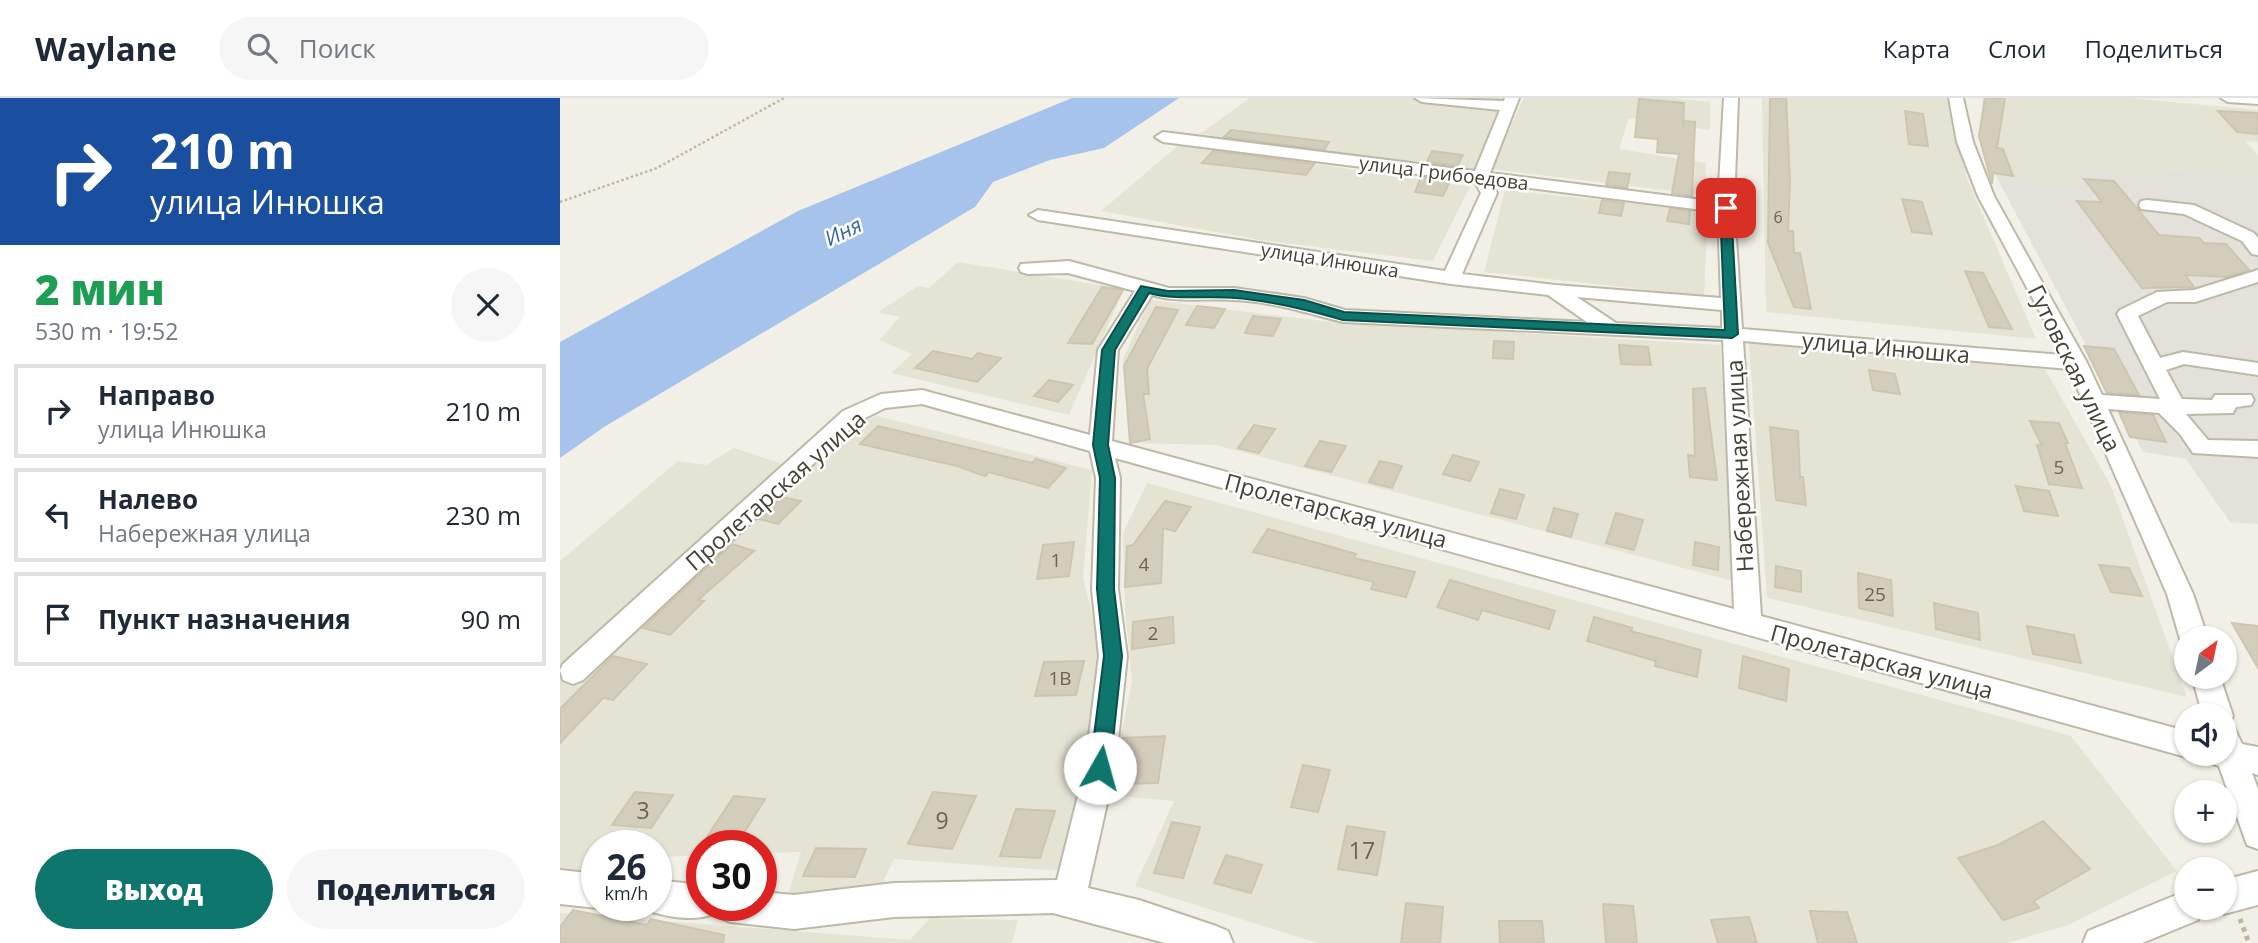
<!DOCTYPE html>
<html lang="ru">
<meta charset="utf-8">
<style>
:root{--surface:#fff;--page:#f6f6f7;--text:#1f2937;--muted:#747a83;--line:#e0e1e3;--accent:#0f766e}
body{margin:0;font-family:"Open Sans",sans-serif;background:var(--page);color:var(--text);height:100vh;display:flex;flex-direction:column;font-size:26px;white-space:nowrap}
*{box-sizing:border-box;margin:0}
p{font-size:23px;color:var(--muted)}
.icon{flex:none;width:38px;height:38px;fill:none;stroke:currentColor;stroke-width:2;stroke-linecap:round;stroke-linejoin:round}
.map{position:relative;flex:1;overflow:hidden}
.panel{display:flex;flex-direction:column;background:var(--surface);width:560px}
.panel>*{flex:none}
.banner{background:#1a4fa0;color:#fff;overflow:hidden}
.needle{width:46px;rotate:33deg}
.controls{position:absolute;left:1614px;top:528px;display:grid;gap:14px}
.controls a{display:grid;place-items:center;width:63px;height:63px;border-radius:50%;background:var(--surface);box-shadow:0 2px 5px #0004;font-size:35px}
.speed{position:absolute;left:21px;top:732px;display:flex;gap:14px;font-size:35px;font-weight:700;text-align:center}
.speed>*{display:grid;place-content:center;width:91px;height:91px;border-radius:50%;background:var(--surface);box-shadow:0 2px 5px #0004;line-height:1}
.speed small{font-size:18px;font-weight:400}
.speed .limit{border:10px solid #d22;background:#fff;color:#111}
.pin{position:absolute;display:grid;place-items:center;width:60px;height:60px;color:#fff;margin:-30px;border-radius:14px;box-shadow:0 4px 10px #0006}
.me{position:absolute;width:77px;margin:-38px;rotate:7deg;stroke-linejoin:round;filter:drop-shadow(0 0 5px #0008)}
.turn{display:flex;align-items:center;gap:24px;height:147px;padding:0 35px;font-size:32px}
.turn .icon{width:91px;height:91px;stroke-width:2.5}
.turn b{display:block;font-size:49px;line-height:60px}
.round{display:grid;place-items:center;flex:none;width:74px;height:74px;border-radius:37px;background:var(--page)}
.head{display:flex;align-items:center;justify-content:space-between;height:119px;padding:0 35px}
h1{font-size:42px;font-weight:800;line-height:52px;color:#1e9e55}
.action{display:flex;gap:14px;margin-top:auto;padding:14px 35px}
.action a{flex:1;height:80px;border-radius:42px;background:var(--accent);color:#fff;font-size:28px;font-weight:800;line-height:80px;text-align:center}
.action a+a{background:var(--page);color:var(--text)}
ul{padding:0;list-style:none}
li{display:flex;align-items:center;gap:21px;height:94px;margin:0 14px 10px;padding:0 21px;border:4px solid var(--line);border-radius:0px}
li div{flex:1}
li b{display:block;font-size:26px}
li em{font-style:normal}
header{display:flex;align-items:center;gap:42px;box-sizing:border-box;height:98px;padding:0 35px;background:var(--surface);border-bottom:2px solid var(--line)}
header strong{font-size:33px}
nav{display:flex;gap:38px;margin-inline-start:auto;font-size:24px}
.search{width:490px;height:63px;background:var(--page);display:flex;align-items:center;gap:18px;box-sizing:border-box;padding:0 24px;border-radius:38px;color:var(--muted);font-size:26px}
main{display:flex;flex:1;min-height:0}
.map>svg:first-child{display:block}
.residential{fill:#e5e3d4}
.industrial{fill:#e4e1db}
.water{fill:#a5c3eb}
.building{fill:#d3cdbc;stroke:#cdc6af;stroke-width:2}
.lines{fill:none;stroke-linecap:round;stroke-linejoin:round}
.minor-casing{stroke:#bdb9a9;stroke-width:4}
.path-far1{stroke:#bdb79b;stroke-width:2.5;stroke-dasharray:2.5 2.5;stroke-linecap:butt}
.path{stroke:#bdb79b;stroke-width:5;stroke-dasharray:4.5 4.5;stroke-linecap:butt}
.minor{fill:#fff;fill-rule:evenodd}
.route{fill:#0f766e;stroke:#0a4d48;stroke-width:2}
.labels{text-anchor:middle;dominant-baseline:central;stroke-width:5;stroke-linejoin:round;paint-order:stroke}
.far-number-label{font-size:16px;fill:#686457}
.far-street-label{font-size:19px;fill:#444135;stroke:#fff}
.number-label{font-size:19px;fill:#686457}
.far-water-label{font-size:21px;font-style:italic;fill:#3565a9;stroke:#fff}
.street-label{font-size:23px;fill:#444135;stroke:#fff}
.near-number-label{font-size:23px;fill:#686457}
</style>
<header>
<strong>Waylane</strong>
<div class="search"><svg class="icon" aria-label="search" viewBox="0 0 24 24"><circle cx="10" cy="10" r="6"/><path d="M15 15l6 6"/></svg>Поиск</div>
<nav><a>Карта</a><a>Слои</a><a>Поделиться</a></nav>
</header>
<main>
<section class="panel">
<div class="banner">
<div class="turn"><svg class="icon" aria-label="right" viewBox="0 0 24 24"><path d="M7 20v-9h11M14 6l5 5-5 5"/></svg><div><b>210 m</b>улица Инюшка</div></div>
</div>
<div class="head"><div><h1>2 мин</h1><p>530 m · 19:52</p></div><a class="round"><svg class="icon" aria-label="close" viewBox="0 0 24 24"><path d="M6 6l12 12M18 6L6 18"/></svg></a></div>
<ul>
<li><svg class="icon" aria-label="right" viewBox="0 0 24 24"><path d="M7 20v-9h11M14 6l5 5-5 5"/></svg><div><b>Направо</b><p>улица Инюшка</p></div><em>210 m</em></li>
<li><svg class="icon" aria-label="left" viewBox="0 0 24 24"><path d="M17 20v-9H6M10 6l-5 5 5 5"/></svg><div><b>Налево</b><p>Набережная улица</p></div><em>230 m</em></li>
<li><svg class="icon" aria-label="arrive" viewBox="0 0 24 24"><path d="M6 21V4h12l-3 4 3 4H6"/></svg><div><b>Пункт назначения</b></div><em>90 m</em></li>
</ul>
<div class="action"><a>Выход</a><a>Поделиться</a></div>
</section>
<div class="map">
<svg width="1698" height="845" viewBox="0 0 1698 845">
<rect width="100%" height="100%" fill="#f2f0e6"/>
<g class="residential">
<polygon points="690,0 946,0 915,73 640,36"/>
<polygon points="964,0 1111,0 1150,4 1150,32 1069,20 1059,51 1146,65 1145,97 931,71"/>
<polygon points="1202,0 1386,0 1408,83 1476,241 1206,214"/>
<polygon points="1423,0 1569,0 1698,12 1698,44 1685,43 1698,57 1698,78 1610,72 1601,78 1554,76 1541,70 1518,68 1519,85 1438,82 1420,45"/>
<polygon points="620,46 910,89 873,163 700,142 541,113"/>
<polygon points="945,92 1148,113 1144,198 924,174"/>
<polygon points="398,164 564,191 509,317 331,275 352,256 319,242 340,219 318,214 358,188 369,190"/>
<polygon points="590,202 762,223 1160,247 1173,483 656,347 570,345 563,261"/>
<polygon points="1189,244 1485,271 1551,388 1627,599 1207,500"/>
<polygon points="317,318 532,372 523,480 539,545 531,647 501,773 334,761 319,793 228,796 241,754 201,755 201,747 142,747 142,757 105,759 96,767 96,747 37,747 37,775 0,772 0,463 118,363 146,367 174,350 244,373 306,322"/>
<polygon points="587,385 1511,638 1617,773 1508,827 1447,845 758,845 575,788 614,703 549,697 572,583 565,509 563,435"/>
<polygon points="0,815 350,842 370,820 458,822 452,845 0,845"/>
</g>
<polygon class="industrial" points="1517,68 1541,70 1555,76 1601,78 1610,72 1698,78 1698,426 1670,424 1626,361 1583,354 1438,82 1518,85"/>
<polygon class="water" points="512,0 619,0 544,50 490,62 433,84 415,109 44,329 0,360 0,244 238,113"/>
<g class="building">
<polygon points="1210,0 1226,0 1230,83 1228,133 1233,133 1234,155 1240,155 1251,211 1234,209 1208,145"/>
<polygon points="1425,0 1445,0 1437,50 1443,51 1453,78 1433,75 1432,86 1419,38"/>
<polygon points="1079,1 1124,5 1123,29 1124,23 1135,24 1132,98 1112,95 1119,56 1097,54 1098,41 1075,39"/>
<polygon points="1345,13 1363,16 1368,48 1349,46"/>
<polygon points="1658,13 1698,15 1698,36 1677,34"/>
<polygon points="671,32 769,44 764,52 664,39"/>
<polygon points="653,53 754,66 746,77 642,65"/>
<polygon points="872,53 903,57 897,68 867,64"/>
<polygon points="1049,74 1070,76 1067,90 1046,87"/>
<polygon points="861,79 890,83 883,98 855,94"/>
<polygon points="1524,81 1554,83 1599,137 1639,140 1644,145 1666,146 1689,172 1666,179 1625,177 1634,189 1582,190 1517,103 1542,104"/>
<polygon points="1342,101 1362,104 1372,136 1352,134"/>
<polygon points="1042,102 1064,105 1061,118 1039,115"/>
<polygon points="1110,110 1130,113 1129,126 1107,123"/>
<polygon points="1405,173 1423,175 1452,231 1429,229"/>
<polygon points="542,189 563,192 532,246 508,245"/>
<polygon points="637,208 665,211 654,230 626,227"/>
<polygon points="596,209 618,212 587,271 589,296 583,296 590,341 570,345 564,268"/>
<polygon points="693,218 721,221 713,238 685,235"/>
<polygon points="934,243 954,244 953,261 933,260"/>
<polygon points="1059,247 1088,249 1091,267 1061,266"/>
<polygon points="1524,248 1554,251 1579,297 1547,295"/>
<polygon points="373,253 412,261 418,255 441,260 417,284 355,270"/>
<polygon points="1309,272 1335,276 1340,296 1313,292"/>
<polygon points="489,282 513,287 498,304 474,298"/>
<polygon points="1145,290 1157,382 1130,379 1128,357 1135,358 1133,291"/>
<polygon points="1559,314 1593,317 1606,344 1570,339"/>
<polygon points="1470,323 1499,325 1508,345 1505,345 1522,390 1489,386 1477,347 1482,348"/>
<polygon points="694,327 715,331 699,355 678,350"/>
<polygon points="318,328 472,365 476,361 506,370 488,390 429,374 425,378 397,368 300,346"/>
<polygon points="1210,329 1238,333 1240,379 1243,379 1246,407 1216,402"/>
<polygon points="760,343 786,348 771,374 745,368"/>
<polygon points="893,357 919,364 910,383 883,376"/>
<polygon points="820,363 842,368 832,390 809,384"/>
<polygon points="1456,388 1489,393 1498,418 1464,413"/>
<polygon points="940,391 964,397 956,421 931,415"/>
<polygon points="222,399 241,403 218,426 199,421"/>
<polygon points="605,403 631,409 615,433 603,430 601,485 565,489 567,448 573,447"/>
<polygon points="994,410 1018,416 1011,439 987,433"/>
<polygon points="1056,415 1083,422 1074,452 1046,445"/>
<polygon points="708,431 796,456 794,460 855,474 846,499 811,491 814,484 693,454"/>
<polygon points="514,444 509,478 477,481 483,447"/>
<polygon points="1135,444 1159,449 1158,472 1133,467"/>
<polygon points="172,446 194,453 138,502 144,503 110,537 83,530"/>
<polygon points="1539,467 1569,470 1582,498 1551,494"/>
<polygon points="1216,468 1241,473 1241,494 1215,489"/>
<polygon points="1298,475 1331,482 1333,518 1299,510"/>
<polygon points="890,482 995,513 989,531 922,512 918,522 877,509"/>
<polygon points="1374,505 1418,515 1420,542 1376,531"/>
<polygon points="613,519 614,545 572,551 573,524"/>
<polygon points="1034,519 1072,530 1071,533 1141,552 1137,579 1095,568 1096,563 1027,543"/>
<polygon points="1672,525 1698,528 1698,570"/>
<polygon points="1467,528 1514,537 1521,565 1473,556"/>
<polygon points="53,558 87,566 53,602 43,600 0,645 0,611"/>
<polygon points="1183,558 1229,571 1226,603 1179,590"/>
<polygon points="524,563 516,597 475,598 484,564"/>
<polygon points="605,638 598,685 555,686 563,640"/>
<polygon points="743,667 770,672 758,714 731,709"/>
<polygon points="75,694 113,697 91,730 52,727"/>
<polygon points="373,694 416,698 392,751 348,746"/>
<polygon points="174,698 205,701 179,743 147,739"/>
<polygon points="456,711 495,713 480,760 440,758"/>
<polygon points="1483,723 1530,771 1474,803 1479,810 1443,822 1398,760 1438,747"/>
<polygon points="612,724 640,729 623,780 594,775"/>
<polygon points="787,728 825,734 817,777 778,771"/>
<polygon points="256,750 306,751 295,779 243,778"/>
<polygon points="666,757 702,767 691,795 654,785"/>
<polygon points="846,805 883,809 880,845 841,845"/>
<polygon points="1043,806 1073,808 1077,845 1046,845"/>
<polygon points="13,812 87,827 91,821 164,837 163,845 0,845 0,829"/>
<polygon points="1250,813 1287,814 1297,845 1258,845"/>
<polygon points="1189,819 1197,845 1158,845 1151,822"/>
<polygon points="939,823 982,823 984,845 940,845"/>
</g>
<g class="lines">
<g class="minor-casing">
<g id="minor">
<path d="M855,0L944,3L945,0H959L930,75L1158,104L1164,0H1178L1174,110L1182,231L1503,257L1418,98L1397,44L1389,0H1403L1413,44L1434,98L1527,265L1542,297L1600,301L1557,216L1560,212L1597,194L1634,192L1698,172V184L1635,204H1607L1578,218L1600,260L1623,254L1698,265V277L1624,266L1606,272L1622,301L1652,302L1655,297H1691L1694,302L1691,307L1676,309L1673,315L1626,316L1648,342L1698,343V359L1633,355L1620,336L1599,315L1548,311L1633,496L1648,541H1626V549L1620,541L1607,496L1509,271L1183,243L1201,518L1626,633V656H1634L1626,659L555,360L560,380L558,491L567,558L555,670L528,790L579,802L656,828L668,833L673,845H605L493,815L334,819L234,831L170,824L158,819L155,812L154,816C134,824 104,819 84,811L82,807H96V782L142,787V807H201V794L234,797L334,785L497,782L525,670L539,558L532,491L536,380L530,353L362,306L325,310L299,323L23,582L13,586L3,582L0,572L3,566L283,313L321,296L362,292L530,337L538,252L575,193L508,175L468,176L461,174L459,170L461,166L509,163L609,190H674L744,200L785,212L1027,224L988,197L891,186L478,122L469,117L478,112L885,173L921,95L914,83L603,44L595,39L603,34L915,73L940,12L862,4ZM931,85L1158,114L1161,200L995,187L902,176L937,95ZM592,197C618,205 645,200 672,202C710,203 746,215 783,224L1163,242L1174,511L552,343L558,252ZM1017,199L1162,212V230L1056,225Z"/>
<polygon points="1661,0 1698,0 1698,6 1668,4"/>
<polygon points="1587,102 1634,107 1694,135 1698,140 1698,157 1692,156 1682,143 1624,116 1581,111 1579,107 1581,103"/>
<polygon points="1632,579 1660,579 1673,618 1669,627 1674,629 1682,646 1698,649 1698,677 1692,675 1698,691 1698,751 1687,747 1659,668 1653,666 1649,656 1664,656 1664,618 1643,618"/>
<polygon points="0,772 37,776 37,807 44,807 37,810 0,806"/>
<polygon points="1698,773 1698,807 1664,816 1652,811 1664,810 1664,782"/>
<polygon points="1626,793 1626,810 1643,810 1638,822 1582,845 1523,845 1528,833"/>
</g>
</g>
<polyline class="path-far1" points="0,104 97,70 224,0"/>
<polyline class="path" points="1680,821 1689,845"/>
<use href="#minor" class="minor"/>
</g>
<path class="route" d="M1166,107L1171,110L1178,236L1172,240L783,222C748,212 713,203 676,200C647,197 618,203 589,195L555,252L548,347L555,380L554,491L562,558L550,670L547,677L540,679L533,677L530,670L544,558L537,491L540,380L533,347L542,252L581,188L608,193L674,192L744,202L784,214L1165,232L1160,110Z"/>
<g class="labels">
<g class="far-number-label">
<text x="1218" y="119">6</text>
</g>
<g class="far-street-label">
<text transform="translate(884 75) rotate(7)">улица Грибоедова</text>
<text transform="translate(770 162) rotate(9)">улица Инюшка</text>
</g>
<g class="number-label">
<text x="1499" y="369">5</text>
<text x="496" y="462">1</text>
<text x="584" y="466">4</text>
<text x="1315" y="496">25</text>
<text x="593" y="535">2</text>
<text x="500" y="580">1В</text>
</g>
<g class="far-water-label">
<text transform="translate(283 133) rotate(-26)">Иня</text>
</g>
<g class="street-label">
<text transform="translate(1326 249) rotate(5)">улица Инюшка</text>
<text transform="translate(1515 270) rotate(64)">Гутовская улица</text>
<text transform="translate(1179 368) rotate(-93)">Набережная улица</text>
<text transform="translate(215 392) rotate(-41)">Пролетарская улица</text>
<text transform="translate(776 412) rotate(15)">Пролетарская улица</text>
<text transform="translate(1322 563) rotate(15)">Пролетарская улица</text>
</g>
<g class="near-number-label">
<text x="83" y="712">3</text>
<text x="382" y="722">9</text>
<text x="802" y="752">17</text>
</g>
</g>
</svg>
<div class="controls">
<a><svg class="needle" viewBox="-14 -14 28 28"><path d="M0-13l5 13h-10z" fill="#e53935"/><path d="M0 13l5-13h-10z" fill="#747a83"/></svg></a>
<a><svg class="icon" aria-label="sound" viewBox="0 0 24 24"><path d="M4 9h4l5-4v14l-5-4H4zM17 9q2 3 0 6"/></svg></a>
<a>+</a>
<a>−</a>
</div>
<div class="speed"><div>26<small>km/h</small></div><div class="limit">30</div></div>
<div class="pin" style="left:1166px;top:110px;background:#d93025"><svg class="icon" aria-label="arrive" viewBox="0 0 24 24"><path d="M6 21V4h12l-3 4 3 4H6"/></svg></div>
<svg class="me" style="left:540px;top:670px" viewBox="-20 -20 40 40"><circle r="19" fill="#fff"/><path d="M0-13L10 11 0 6-10 11z" fill="#0f766e"/></svg>
</div>
</main>
